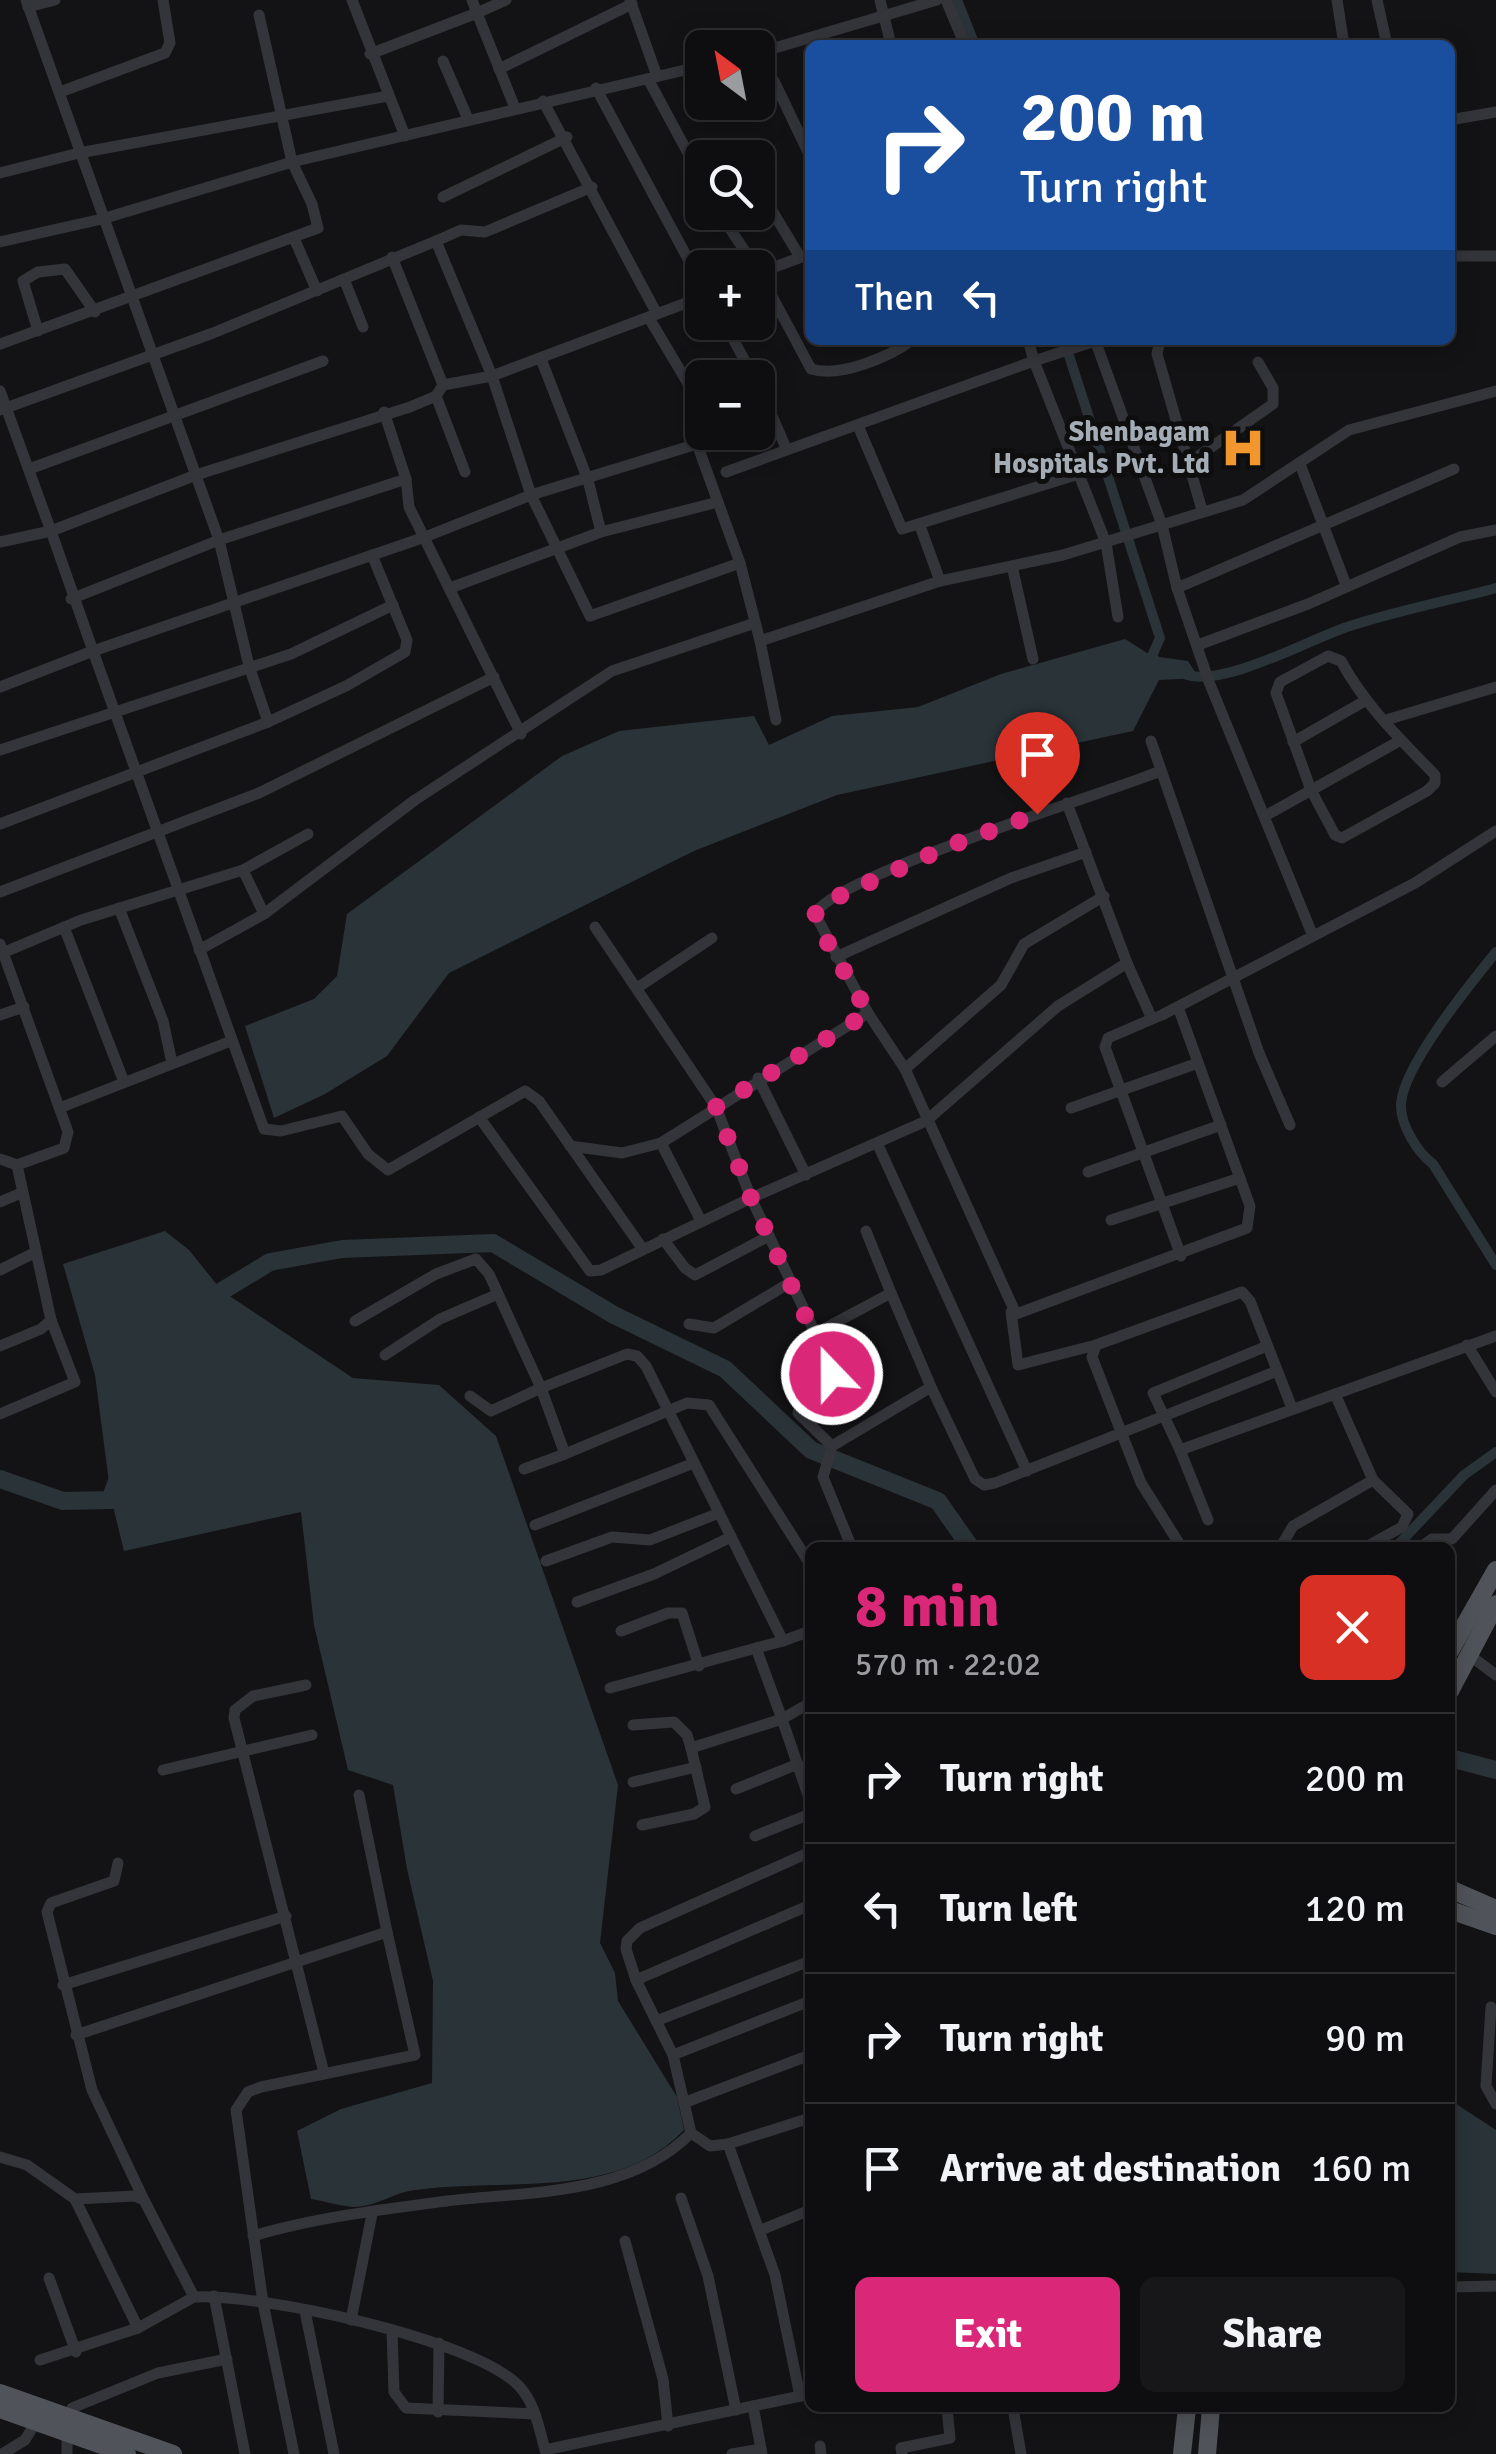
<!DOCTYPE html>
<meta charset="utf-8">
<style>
:root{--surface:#0e0e10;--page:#171719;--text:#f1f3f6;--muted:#9b9c9f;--line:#2e2e30;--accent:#db2777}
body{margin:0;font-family:Signika,sans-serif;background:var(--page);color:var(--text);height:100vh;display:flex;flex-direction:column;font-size:38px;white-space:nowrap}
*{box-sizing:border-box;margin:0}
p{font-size:32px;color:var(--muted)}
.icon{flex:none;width:55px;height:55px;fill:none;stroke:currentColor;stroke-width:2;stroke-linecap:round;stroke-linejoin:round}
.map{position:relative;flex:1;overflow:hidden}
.details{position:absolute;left:805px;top:1542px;width:650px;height:870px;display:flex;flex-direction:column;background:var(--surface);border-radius:15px;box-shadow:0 5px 25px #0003,0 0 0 2px var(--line)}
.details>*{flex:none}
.hud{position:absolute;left:805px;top:40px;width:650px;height:305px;border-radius:15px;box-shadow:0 5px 25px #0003,0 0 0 2px var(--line);background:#1a4fa0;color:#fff;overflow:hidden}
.needle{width:65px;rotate:328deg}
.fabs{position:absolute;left:685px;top:30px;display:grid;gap:20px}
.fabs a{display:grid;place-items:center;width:90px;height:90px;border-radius:15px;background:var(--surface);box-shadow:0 5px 25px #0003,0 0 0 2px var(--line);font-size:50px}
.pin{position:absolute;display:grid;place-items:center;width:85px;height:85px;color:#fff;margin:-102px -42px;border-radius:50% 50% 50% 0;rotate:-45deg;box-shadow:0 0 10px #0007}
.pin .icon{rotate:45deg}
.me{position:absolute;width:110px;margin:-55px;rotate:338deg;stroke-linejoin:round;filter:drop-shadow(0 0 8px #0008)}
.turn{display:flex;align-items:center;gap:35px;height:210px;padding:0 50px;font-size:45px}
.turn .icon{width:130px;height:130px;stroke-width:2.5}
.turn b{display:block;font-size:70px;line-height:85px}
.then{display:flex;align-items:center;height:95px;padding:0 50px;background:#0003;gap:20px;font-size:38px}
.round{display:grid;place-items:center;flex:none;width:105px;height:105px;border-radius:15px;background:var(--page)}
.summary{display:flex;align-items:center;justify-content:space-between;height:170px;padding:0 50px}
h1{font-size:60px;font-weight:700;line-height:75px;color:var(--accent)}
.button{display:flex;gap:20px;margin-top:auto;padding:20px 50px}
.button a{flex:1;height:115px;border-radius:15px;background:var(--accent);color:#fff;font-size:40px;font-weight:700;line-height:115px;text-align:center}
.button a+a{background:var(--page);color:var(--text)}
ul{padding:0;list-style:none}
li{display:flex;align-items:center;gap:30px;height:130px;padding:0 50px;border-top:2px solid var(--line)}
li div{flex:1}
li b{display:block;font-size:38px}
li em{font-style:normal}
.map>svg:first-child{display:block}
.water{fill:#293338}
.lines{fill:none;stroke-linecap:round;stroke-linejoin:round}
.canal{stroke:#293338;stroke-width:10}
.river{stroke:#293338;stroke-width:18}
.street{stroke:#34353a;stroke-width:11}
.primary{stroke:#505359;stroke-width:18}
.route{stroke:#db2777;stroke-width:18;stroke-dasharray:0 32.4}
.labels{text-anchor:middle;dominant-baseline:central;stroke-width:10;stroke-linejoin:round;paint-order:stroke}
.poi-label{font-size:28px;font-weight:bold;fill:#a4acb5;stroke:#0e0e0f;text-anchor:end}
</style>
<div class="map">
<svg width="1496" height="2454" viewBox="0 0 1496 2454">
<rect width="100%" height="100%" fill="#131315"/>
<g class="water">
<polygon points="1125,639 1152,656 1188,661 1199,678 1159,680 1133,731 837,795 694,851 449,973 387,1056 325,1094 274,1118 245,1026 314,999 337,976 347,914 562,756 619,731 754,716 769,745 832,716 918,707 1001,674"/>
<path d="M165,1231L189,1250L222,1291L353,1378L439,1385L496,1436L618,1785L600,1943L615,1973L618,2001L677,2097L684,2130C615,2202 504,2177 415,2190C396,2192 376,2206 356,2207C342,2207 325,2201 311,2199L297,2131L341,2109L432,2083L433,1981L407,1869L393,1785L348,1770L314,1625L301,1512L124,1551L111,1498L95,1375L63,1264Z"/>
<polygon points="1450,2100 1496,2130 1496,2274 1450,2272"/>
</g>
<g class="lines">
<g class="canal">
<polyline points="957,0 975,45"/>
<polyline points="1064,340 1160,638 1152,656 1159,665"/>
<path d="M1187,675C1226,686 1306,641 1347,627C1395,611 1447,601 1496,588"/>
<path d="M1496,952C1471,983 1403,1066 1401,1104C1400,1125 1418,1153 1433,1164L1496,1265"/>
<polyline points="1395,1548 1464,1475 1496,1452"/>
</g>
<g class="river">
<polyline points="206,1307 212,1297 270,1262 342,1249 493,1243 614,1315 725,1369 811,1450 938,1501 971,1548"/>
<polyline points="0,1479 63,1501 110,1500 119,1476"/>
<polyline points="1450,1758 1496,1770"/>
</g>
<g class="street">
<polyline points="26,0 219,540 249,666 268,722 346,686 405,652 407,640 372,555"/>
<polyline points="352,0 405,136"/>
<polyline points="472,0 477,13 506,0"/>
<polyline points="630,0 657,76"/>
<polyline points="880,0 891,45"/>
<polyline points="946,0 965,45"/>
<polyline points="1337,0 1344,45"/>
<polyline points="1377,0 1387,45"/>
<polyline points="28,7 55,0"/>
<polyline points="758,53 937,0"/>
<polyline points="370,54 477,13 515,108"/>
<polyline points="443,61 468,119"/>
<polyline points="499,69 632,4"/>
<polyline points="648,79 702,179"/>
<polyline points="774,81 810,156"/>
<polyline points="596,88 702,285"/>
<polyline points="60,92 165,53 170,43 163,0"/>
<polyline points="543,101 657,314"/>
<polyline points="1450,120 1496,112"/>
<polyline points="723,158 739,158"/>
<polyline points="0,173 79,153 388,96"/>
<polyline points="758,187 800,257"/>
<polyline points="443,197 567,137"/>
<polyline points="719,212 756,268"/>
<polyline points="294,238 317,291"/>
<polyline points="436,241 461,230 485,232 592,187"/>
<polyline points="0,242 102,219 292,162 702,66"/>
<polyline points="1450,256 1496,256"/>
<polyline points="392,257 443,385"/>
<path d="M758,270L811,369C840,378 889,357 912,340"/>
<polyline points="758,273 810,254"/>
<polyline points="649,318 702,407"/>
<polyline points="724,322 754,378"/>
<polyline points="363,327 344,279 436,241 492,376 531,495 590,616 740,563"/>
<polyline points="38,331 23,281 38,272 65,269 95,312"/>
<polyline points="1028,340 1034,361 1095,341"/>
<polyline points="1095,340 1162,525 1177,588 1209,682 1313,936"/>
<polyline points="1160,340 1157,354 1202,510"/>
<polyline points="0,344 318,228 312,204 292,162 259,15"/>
<polyline points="541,359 588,480 601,532"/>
<polyline points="758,384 786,448"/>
<polyline points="0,391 51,531 0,542"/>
<polyline points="436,396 465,472"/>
<polyline points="0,410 213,333 344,279"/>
<polyline points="384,412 406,479 409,507 521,734"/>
<polyline points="859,428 902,529 1082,473"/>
<polyline points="707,432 697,444 740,563 760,641 940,581 1063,555 1243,500 1349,430 1496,391"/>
<polyline points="1190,462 1273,404 1273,388 1258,362"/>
<polyline points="1300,464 1346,585"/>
<polyline points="32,468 323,361"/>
<polyline points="726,472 1034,361 1106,543 1118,617"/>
<polyline points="920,526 940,581"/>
<polyline points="1012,566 1033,659"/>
<polyline points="450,588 601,532 718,502"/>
<polyline points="1177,588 1454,469"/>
<polyline points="71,599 219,540 406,479"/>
<polyline points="760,641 776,720"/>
<polyline points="1198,645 1308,604 1460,537 1496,530"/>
<path d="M1328,656L1341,661C1365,705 1399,738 1435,775V783L1427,791L1342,838L1335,835L1311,790L1276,693L1280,682Z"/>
<polyline points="0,687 93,651 51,531 196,475 410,407 436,396 443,385 492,376 702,297"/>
<polyline points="1386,720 1496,687"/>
<polyline points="1151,741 1259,1053 1290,1125"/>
<polyline points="1293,742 1363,702"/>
<polyline points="0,750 291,654 393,605"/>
<path d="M1158,772C1104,794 834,876 815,914L868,1013L905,1069L1016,1314L1247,1228L1250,1206L1178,1007"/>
<polyline points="1067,803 1127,963"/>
<polyline points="1265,816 1401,740"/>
<polyline points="0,824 268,722"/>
<polyline points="243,870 264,914"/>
<polyline points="0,892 259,793 494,677"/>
<polyline points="119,908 163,1021 172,1063"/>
<polyline points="64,927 124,1082"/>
<polyline points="595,927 716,1107 751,1198 926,1121 1058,1006 1127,963 1152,1019 1162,1015 1415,883 1496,831"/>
<polyline points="0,944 68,1132 64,1148 17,1165 51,1320 41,1329 0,1346"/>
<polyline points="199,950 264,914 415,800 612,671 755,623"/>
<polyline points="0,954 81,920 243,870 308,834"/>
<polyline points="836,957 1011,878 1086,852"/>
<polyline points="637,988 712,938"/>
<polyline points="0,1015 24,1007"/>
<polyline points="1152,1019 1108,1038 1105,1047 1181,1256"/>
<polyline points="905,1069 1001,985 1024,944 1104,896"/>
<polyline points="758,1078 806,1175"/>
<polyline points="1442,1082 1496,1036"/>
<polyline points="62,1107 231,1041"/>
<polyline points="1071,1108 1198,1063"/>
<polyline points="479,1117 590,1271 601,1270 751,1198 830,1364 829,1382 800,1405 798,1413 832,1446 823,1477 852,1548"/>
<polyline points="661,1143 701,1221"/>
<polyline points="878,1145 1027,1471"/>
<polyline points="570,1146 622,1153 661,1143 868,1013"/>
<polyline points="0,1159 17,1165"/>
<polyline points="1088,1172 1221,1125"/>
<polyline points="0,1202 21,1193"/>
<polyline points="1111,1220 1240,1178"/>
<polyline points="866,1231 891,1293"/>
<polyline points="663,1239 685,1268 695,1275 769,1236"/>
<polyline points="642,1248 539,1101 525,1091 388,1170 368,1154 342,1116 281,1131 264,1129 93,651 425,537 531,495 697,444"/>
<polyline points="0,1270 36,1252"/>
<polyline points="1011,1312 1018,1365 1096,1345"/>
<polyline points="355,1321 436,1274 476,1259 489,1274 541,1388 627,1354 637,1356 646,1366 783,1641 756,1648 782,1719 691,1748 687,1735 674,1722 633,1725"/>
<polyline points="689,1324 714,1328 791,1282"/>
<polyline points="816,1333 891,1293 931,1387"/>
<polyline points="1467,1345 1496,1392"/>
<polyline points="1267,1346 1153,1393 1164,1416 1277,1371"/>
<polyline points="385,1355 440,1319 498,1294"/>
<polyline points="470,1396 491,1411 541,1388 565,1454 687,1403 709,1405 810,1564"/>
<polyline points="0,1414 75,1382 51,1320"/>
<polyline points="832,1446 931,1387 975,1479 984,1485 995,1483 1164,1416 1180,1450 1496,1336"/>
<polyline points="1180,1450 1208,1520"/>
<polyline points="524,1469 565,1454"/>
<polyline points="535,1525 694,1463"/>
<polyline points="1182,1548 1141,1483 1092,1357 1096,1345 1242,1292 1250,1301 1292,1408"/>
<polyline points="1280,1548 1293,1526 1373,1480 1335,1394"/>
<polyline points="1364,1548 1402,1527 1408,1514 1373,1480"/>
<polyline points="1420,1548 1432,1539 1452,1539 1496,1490"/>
<polyline points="546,1561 612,1537 650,1540 719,1513"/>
<polyline points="577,1602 654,1574 731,1537"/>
<polyline points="621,1631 668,1613 682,1613 699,1666"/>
<polyline points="783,1641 810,1631"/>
<polyline points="1468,1654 1496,1675"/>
<polyline points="306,1685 253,1696 235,1710 234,1718 324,2073"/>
<polyline points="610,1688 756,1648"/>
<polyline points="810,1703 782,1719 810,1801"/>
<polyline points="163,1770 312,1735"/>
<polyline points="633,1782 696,1767"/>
<polyline points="736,1789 798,1764"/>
<polyline points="642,1825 694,1814 705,1807 691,1748"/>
<polyline points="755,1836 810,1814"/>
<polyline points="118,1863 114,1881 51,1903 47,1912 92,2090 144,2200"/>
<polyline points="636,1980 810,1905"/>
<polyline points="63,1985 286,1916"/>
<polyline points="1491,2007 1486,2086 1496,2104"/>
<polyline points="656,2021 810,1961"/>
<polyline points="76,2035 387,1932 359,1795"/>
<polyline points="673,2055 810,2001"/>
<polyline points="686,2102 810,2055"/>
<polyline points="728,2144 810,2118"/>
<path d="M0,2157L27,2165L75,2199L135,2196L144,2200L194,2297C259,2293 474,2339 519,2386C535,2403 539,2428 545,2450L810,2394"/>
<polyline points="681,2198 708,2276 736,2410"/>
<polyline points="75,2199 138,2328"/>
<polyline points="761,2230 810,2210"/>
<path d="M253,2236C313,2218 385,2209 447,2201C529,2191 629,2196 691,2133"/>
<polyline points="625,2241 663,2379 668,2426"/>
<polyline points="49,2278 76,2352"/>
<polyline points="1450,2287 1496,2286"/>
<polyline points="214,2296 245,2454"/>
<polyline points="305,2311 334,2454"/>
<polyline points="351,2320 372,2214"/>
<polyline points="392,2330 394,2392 406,2408 535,2414"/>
<polyline points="40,2360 138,2328 194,2297"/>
<polyline points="800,2396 775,2275 728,2144 710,2146 691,2133 673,2055 636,1980 626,1949 627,1941 640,1928 810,1852"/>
<polyline points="753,2406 762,2454"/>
<polyline points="1013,2408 1021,2454"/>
<polyline points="438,2412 439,2343"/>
<polyline points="70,2418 72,2408 158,2373 227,2359"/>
<polyline points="67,2429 67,2454"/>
<polyline points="820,2446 821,2454"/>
<polyline points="2,2454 25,2440 37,2420"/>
<polyline points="294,2454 263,2303 236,2110 248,2092 261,2087 415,2055 387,1932"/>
<polyline points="732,2454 761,2449"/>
<polyline points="902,2454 901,2448 950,2438 947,2408"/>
</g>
<g class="primary">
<polyline points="1450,1651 1496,1570"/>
<polyline points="1450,1691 1496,1604"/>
<polyline points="1450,1889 1496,1909"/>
<polyline points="1450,1910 1496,1926"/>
<polyline points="0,2393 173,2454"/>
<polyline points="0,2409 127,2454"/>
<polyline points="1182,2454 1187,2408"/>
<polyline points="1207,2454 1211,2408"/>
</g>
</g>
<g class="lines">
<polyline class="route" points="832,1374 751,1198 716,1107 868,1013 815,920 816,910 824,903 949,846 1037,814"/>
</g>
<defs>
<g id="hospital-bare" transform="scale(3.45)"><path d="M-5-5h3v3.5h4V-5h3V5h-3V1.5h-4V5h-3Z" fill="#f2972d" stroke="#0e0e0f" stroke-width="2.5" paint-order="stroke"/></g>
</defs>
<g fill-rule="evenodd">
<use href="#hospital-bare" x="1243" y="448"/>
</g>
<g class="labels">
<g class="poi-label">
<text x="1210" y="432">Shenbagam<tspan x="1210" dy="32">Hospitals Pvt. Ltd</tspan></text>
</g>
</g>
</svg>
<div class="fabs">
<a><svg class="needle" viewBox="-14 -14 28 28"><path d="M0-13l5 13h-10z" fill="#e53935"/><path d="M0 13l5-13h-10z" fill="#9b9c9f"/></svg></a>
<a><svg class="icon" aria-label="search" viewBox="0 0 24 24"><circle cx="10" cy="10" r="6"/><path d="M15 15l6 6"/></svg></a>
<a>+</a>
<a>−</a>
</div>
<div class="pin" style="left:1037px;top:814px;background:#d93025"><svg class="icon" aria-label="arrive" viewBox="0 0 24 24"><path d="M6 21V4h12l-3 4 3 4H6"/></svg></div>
<svg class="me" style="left:832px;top:1374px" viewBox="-20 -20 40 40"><circle r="17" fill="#db2777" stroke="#fff" stroke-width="3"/><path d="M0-11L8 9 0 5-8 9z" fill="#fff"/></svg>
<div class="hud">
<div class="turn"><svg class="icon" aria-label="right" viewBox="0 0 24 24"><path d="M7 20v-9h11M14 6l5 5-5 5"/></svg><div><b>200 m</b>Turn right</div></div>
<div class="then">Then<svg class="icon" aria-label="left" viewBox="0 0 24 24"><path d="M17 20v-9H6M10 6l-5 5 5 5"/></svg></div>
</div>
<section class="details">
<div class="summary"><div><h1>8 min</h1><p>570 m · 22:02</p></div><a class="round" style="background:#d93025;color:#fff"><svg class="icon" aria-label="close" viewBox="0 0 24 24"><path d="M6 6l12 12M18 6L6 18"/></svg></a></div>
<ul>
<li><svg class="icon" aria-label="right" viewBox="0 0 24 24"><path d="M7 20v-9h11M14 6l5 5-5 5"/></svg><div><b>Turn right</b></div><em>200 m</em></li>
<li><svg class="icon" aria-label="left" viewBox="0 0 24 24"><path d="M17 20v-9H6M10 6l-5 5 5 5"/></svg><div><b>Turn left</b></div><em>120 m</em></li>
<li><svg class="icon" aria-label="right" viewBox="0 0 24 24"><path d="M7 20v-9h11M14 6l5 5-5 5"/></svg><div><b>Turn right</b></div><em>90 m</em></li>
<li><svg class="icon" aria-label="arrive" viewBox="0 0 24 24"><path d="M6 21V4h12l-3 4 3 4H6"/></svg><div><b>Arrive at destination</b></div><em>160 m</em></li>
</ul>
<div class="button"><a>Exit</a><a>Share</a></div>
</section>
</div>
